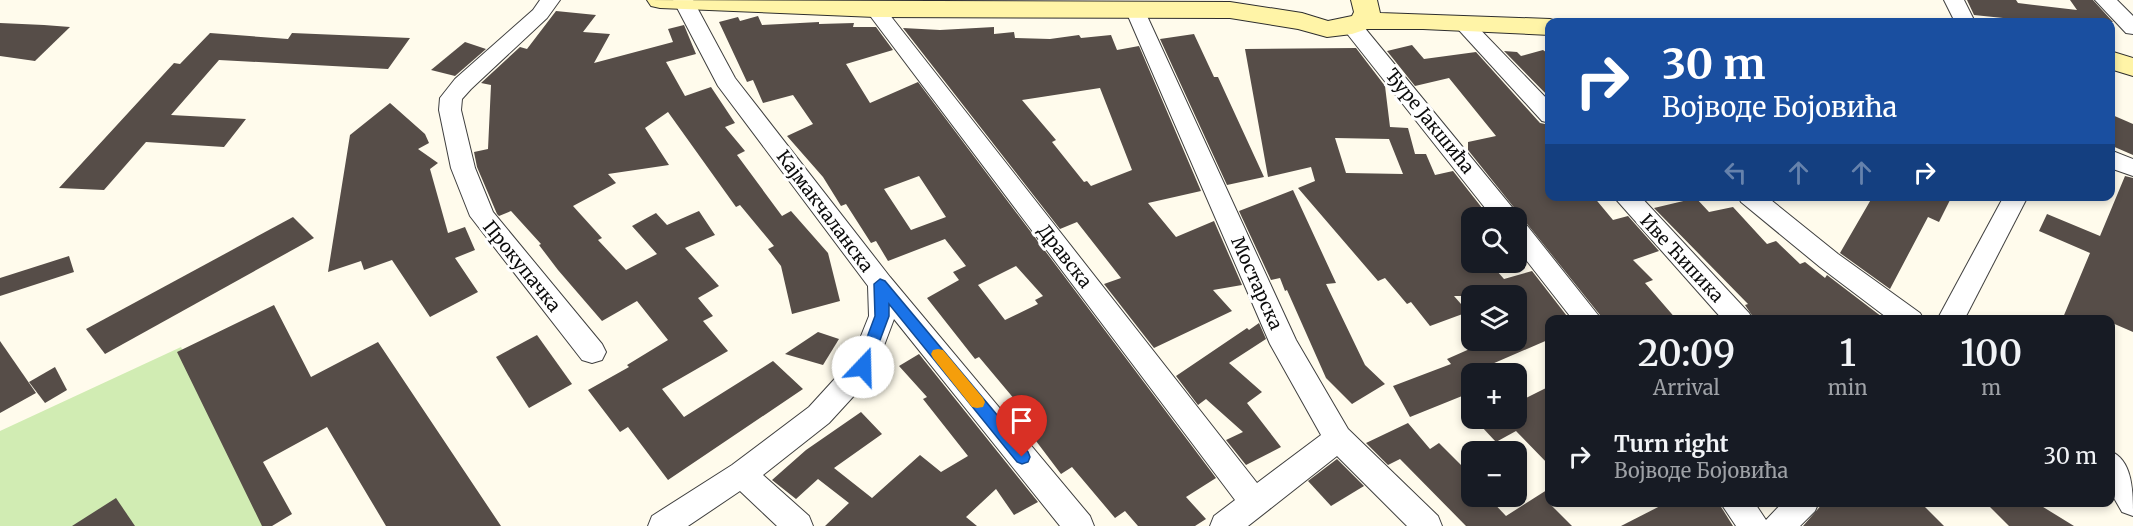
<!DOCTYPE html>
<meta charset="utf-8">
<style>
:root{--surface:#171b24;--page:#242831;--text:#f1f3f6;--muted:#9ea1a6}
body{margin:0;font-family:Merriweather,serif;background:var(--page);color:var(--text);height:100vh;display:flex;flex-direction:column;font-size:22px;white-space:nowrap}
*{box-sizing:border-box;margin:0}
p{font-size:20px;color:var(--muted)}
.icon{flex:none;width:33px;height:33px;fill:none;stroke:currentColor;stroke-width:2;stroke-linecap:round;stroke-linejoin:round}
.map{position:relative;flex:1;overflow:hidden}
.side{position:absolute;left:1545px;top:315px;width:570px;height:192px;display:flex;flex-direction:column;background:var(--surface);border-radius:12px;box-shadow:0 3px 9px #0003}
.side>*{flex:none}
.top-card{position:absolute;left:1545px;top:18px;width:570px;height:183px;border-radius:12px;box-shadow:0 3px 9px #0003;background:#1a4fa0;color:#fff;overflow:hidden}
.fabs{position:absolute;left:1461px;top:207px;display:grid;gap:12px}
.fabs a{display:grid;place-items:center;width:66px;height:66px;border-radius:12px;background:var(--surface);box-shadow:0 3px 9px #0003;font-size:30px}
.pin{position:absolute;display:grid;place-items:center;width:51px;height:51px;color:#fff;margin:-62px -26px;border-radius:50% 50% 50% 0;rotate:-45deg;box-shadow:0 0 6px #0007}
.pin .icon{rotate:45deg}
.me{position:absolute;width:66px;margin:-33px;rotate:21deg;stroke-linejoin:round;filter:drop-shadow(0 0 4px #0008)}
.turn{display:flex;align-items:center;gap:21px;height:126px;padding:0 18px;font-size:27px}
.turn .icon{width:78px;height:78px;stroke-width:2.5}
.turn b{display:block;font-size:42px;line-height:51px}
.lanes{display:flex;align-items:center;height:57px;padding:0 18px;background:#0003;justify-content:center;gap:30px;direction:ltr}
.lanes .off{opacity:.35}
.eta{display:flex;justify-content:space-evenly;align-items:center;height:102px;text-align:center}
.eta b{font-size:36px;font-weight:600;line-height:42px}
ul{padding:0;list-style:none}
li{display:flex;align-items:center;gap:18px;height:78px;padding:0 18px}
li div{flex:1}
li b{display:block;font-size:22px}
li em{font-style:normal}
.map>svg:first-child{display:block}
.green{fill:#d1ecb3}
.building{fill:#564d48;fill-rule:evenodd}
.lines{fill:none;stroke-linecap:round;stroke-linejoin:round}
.street-casing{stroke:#3f3f3f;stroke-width:2}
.secondary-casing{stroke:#2e2e2e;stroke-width:2}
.street{fill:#fff;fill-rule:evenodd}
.secondary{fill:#fff4a7;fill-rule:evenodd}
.route{fill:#1a73e8;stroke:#114b97;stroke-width:1.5}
.slow{fill:#f59e0b}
.labels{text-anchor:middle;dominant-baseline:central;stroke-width:6;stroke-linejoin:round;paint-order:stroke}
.street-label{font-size:18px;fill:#0c0c0c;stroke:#fff}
</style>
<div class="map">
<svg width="2133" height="526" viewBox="0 0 2133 526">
<rect width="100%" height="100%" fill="#fffbec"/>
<polygon class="green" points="181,347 272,526 0,526 0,431"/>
<g class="building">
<polygon points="1967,0 2016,0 2018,3 2077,10 2070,0 2093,0 2113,22 2086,22 2083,18 2083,22 2006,22 2003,18 1974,15"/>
<polygon points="556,11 596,15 583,32 610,34 594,63 673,42 668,29 684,25 696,54 666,62 685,96 711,87 735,123 725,127 745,151 737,155 782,216 791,211 828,253 840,301 792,314 781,266 768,249 774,246 740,205 736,207 668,112 645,128 669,165 608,174 616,183 573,206 602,238 598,240 626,270 657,254 632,226 656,213 667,225 699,211 715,235 685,248 719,286 698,298 713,316 703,321 728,351 662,389 684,417 773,361 803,389 668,480 628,427 620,432 588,390 629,367 627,365 668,340 637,301 602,321 558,270 539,245 541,244 511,211 499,216 497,214 477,167 474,152 488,149 491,85 481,83 520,47 527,49"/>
<path d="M758,16L762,25L819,22V24L854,23L853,27H876L893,50L846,64L870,103L918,82L1216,478L1186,497L1206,519L1195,526H1138L1125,511L1115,518L1072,467L1061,474L1033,437L1042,432L979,357L975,359L927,298L959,280L953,272L966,266L945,239L888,261L876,241L871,243L846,204L841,206L823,177L787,136L813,124L793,95L763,103L753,80L747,82L719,22L738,17L740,21ZM919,176L946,217L911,230L884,189ZM1016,266L1043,296L1035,300L1038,304L1005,320L978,285Z"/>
<polygon points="0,23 44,25 70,27 35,61 0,56"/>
<path d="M994,27V34L1014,32L1015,38L1050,39L1079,35L1081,38L1111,35L1117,50L1139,46L1201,191L1148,203L1176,237L1214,221L1242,285L1213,290L1232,311L1154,348L1104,284L1121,278L1077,222L1060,229L903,28L940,30ZM1100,88L1132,170L1091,186L1087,181L1084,182L1052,142L1056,140L1022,100Z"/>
<polygon points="210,33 288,39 292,33 410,38 388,69 219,60 171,115 246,119 224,147 146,142 104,190 59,188 174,63 180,64"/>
<polygon points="1194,34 1214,77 1218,77 1264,177 1227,185 1160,39"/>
<polygon points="465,42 486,49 455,76 431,70"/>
<polygon points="1412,45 1424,59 1476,52 1540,123 1550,125 1550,196 1593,196 1613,220 1628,216 1659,251 1633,260 1653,280 1645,283 1677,320 1604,320 1468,150 1468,142 1496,136 1449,78 1415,86 1387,51"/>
<path d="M1356,48L1385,86L1390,127L1408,128L1415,154H1426L1435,175L1453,171L1490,218H1472V262H1489L1504,279L1532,271L1570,320H1550V339L1492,364L1501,374H1472V392L1410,417L1393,386L1451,364L1447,359L1490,340H1516V296H1454L1468,312L1430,326L1411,302L1407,304L1385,278L1378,281L1298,188L1315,181L1311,167L1268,177L1245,49ZM1335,138L1389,139L1403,174L1346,173Z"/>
<polygon points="1543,50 1550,55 1550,98 1504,51 1517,52 1521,56"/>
<polygon points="390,103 425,134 429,143 418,149 438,163 430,169 448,233 465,227 475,250 455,258 478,292 430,317 392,260 364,270 361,261 328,272 350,135"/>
<polygon points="2110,114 2133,124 2133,155 2110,145"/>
<polygon points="2125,176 2133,178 2133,332 2110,322 2110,320 2062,320 2090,253 2039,231 2047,214 2100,236"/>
<polygon points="1293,190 1336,283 1326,284 1365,365 1385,384 1352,404 1326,378 1287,290 1285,291 1280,278 1271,280 1239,211"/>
<polygon points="1873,196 1952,196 1939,222 1928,217 1890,289 1840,253"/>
<polygon points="1696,198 1709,212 1733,207 1767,244 1776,241 1800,264 1805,262 1825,278 1827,275 1886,320 1755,320 1745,305 1748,304 1654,208"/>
<polygon points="293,217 314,238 105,354 86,329"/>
<polygon points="69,256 74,272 0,296 0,278"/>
<polygon points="274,305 311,377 378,342 501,526 386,526 327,427 263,462 292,514 272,526 262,526 177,352"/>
<polygon points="1259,323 1266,339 1229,363 1262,392 1247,403 1281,447 1246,465 1226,440 1243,432 1206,399 1198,405 1176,376 1247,328 1249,330"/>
<polygon points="818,332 839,339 823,365 785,354"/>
<polygon points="537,335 572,384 529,408 496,357"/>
<polygon points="0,341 36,393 0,413"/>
<polygon points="919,354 1038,502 1014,515 996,489 966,517 977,526 825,526 849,503 818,479 796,499 772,480 806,450 861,412 882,434 834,468 872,498 920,455 941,472 968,456 923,399 927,397 899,366"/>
<polygon points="55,367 67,390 45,403 29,382"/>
<polygon points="1550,386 1550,466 1516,431 1496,442 1481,426 1495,418 1516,418 1516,403"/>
<polygon points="1408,423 1430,449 1439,443 1472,476 1472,496 1487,496 1506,516 1550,488 1550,504 1572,526 1466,526 1400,459 1388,465 1366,443"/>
<polygon points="1337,459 1364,486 1331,506 1308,481"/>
<polygon points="116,498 135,526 72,526"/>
<polygon points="1668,502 1718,502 1733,526 1621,526"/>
<polygon points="1824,502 1920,502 1944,526 1803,526"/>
<polygon points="1985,502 2035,502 2074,526 2009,526"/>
</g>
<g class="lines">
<g class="street-casing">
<g id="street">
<polygon points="540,0 560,0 547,18 471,89 462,99 461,110 475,168 493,212 602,344 606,352 602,360 592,363 582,360 470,216 451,168 439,110 440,98 455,79 533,10"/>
<polygon points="673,0 693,0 735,78 890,277 1090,516 1094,526 1060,526 894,319 873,375 829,423 763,475 809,516 813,526 777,526 740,491 688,526 648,526 652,516 732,465 809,407 851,361 869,316 868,286 718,86"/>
<polygon points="1944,0 1964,0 1975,22 1955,22"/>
<polygon points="2095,0 2117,0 2133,16 2133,34 2126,33"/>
<polygon points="875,3 882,5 1257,483 1321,435 1270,344 1125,9 1128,5 1135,3 1142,5 1296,340 1348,429 1438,516 1442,526 1407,526 1337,456 1248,526 1210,526 1214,516 1235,500 868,13 865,9 868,5"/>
<polygon points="1464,18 1471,20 1550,102 1550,123 1542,121 1457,28 1454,24 1457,20"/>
<polygon points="1352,20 1359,21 1516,212 1519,218 1518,221 1525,223 1602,320 1573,320 1516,247 1516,218 1493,218 1345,31 1342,26 1345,21"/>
<polygon points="2110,150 2133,159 2133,176 2110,168"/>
<polygon points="1613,196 1640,196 1749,313 1753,320 1723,320"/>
<polygon points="1738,196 1766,196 1838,254 1920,313 1924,320 1890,320 1820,267 1741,202"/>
<polygon points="2004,196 2028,196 1964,320 1937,320"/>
<path d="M2110,451C2133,460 2133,492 2133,516L2122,512L2110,491Z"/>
<polygon points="1720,502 1754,502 1766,520 1783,502 1819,502 1815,511 1800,526 1736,526"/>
</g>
</g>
<g class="secondary-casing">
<g id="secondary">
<polygon points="647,0 1230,2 1302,13 1328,21 1352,16 1354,12 1351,0 1377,0 1380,13 1550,19 1560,22 1550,22 1550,35 1423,29 1367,29 1352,34 1327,37 1298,29 1230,18 875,17 660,8 651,6"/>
<polygon points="2110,51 2133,58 2133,76 2110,69"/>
</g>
</g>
<use href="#street" class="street"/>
<use href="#secondary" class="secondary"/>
</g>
<polygon class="route" points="880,279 885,281 1028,452 1030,457 1028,462 1022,464 1017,462 889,304 889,316 870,367 868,372 858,372 856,367 875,316 874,284"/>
<polygon class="slow" points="938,349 943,350 983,398 985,402 983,407 977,408 972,407 933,358 931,354 933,350"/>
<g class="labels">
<g class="street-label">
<text transform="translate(1430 121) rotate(51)">Ђуре Јакшића</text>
<text transform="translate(825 211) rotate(53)">Кајмакчаланска</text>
<text transform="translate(1065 256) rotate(52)">Дравска</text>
<text transform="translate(1682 258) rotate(47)">Иве Ћипика</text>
<text transform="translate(522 266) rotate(51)">Прокупачка</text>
<text transform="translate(1257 283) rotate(66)">Мостарска</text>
</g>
</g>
</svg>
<div class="fabs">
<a><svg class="icon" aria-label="search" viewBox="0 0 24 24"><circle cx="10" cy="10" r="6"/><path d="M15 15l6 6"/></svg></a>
<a><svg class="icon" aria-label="layers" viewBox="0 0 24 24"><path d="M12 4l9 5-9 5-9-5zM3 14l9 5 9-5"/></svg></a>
<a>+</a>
<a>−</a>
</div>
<div class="pin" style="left:1022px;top:457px;background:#d93025"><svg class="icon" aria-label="arrive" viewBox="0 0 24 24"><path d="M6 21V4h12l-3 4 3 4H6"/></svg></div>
<svg class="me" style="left:863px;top:367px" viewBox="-20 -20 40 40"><circle r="19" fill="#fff"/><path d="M0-13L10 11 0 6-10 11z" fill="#1a73e8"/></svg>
<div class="top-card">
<div class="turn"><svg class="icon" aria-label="right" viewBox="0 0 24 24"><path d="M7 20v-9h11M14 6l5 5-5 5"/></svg><div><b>30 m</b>Војводе Бојовића</div></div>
<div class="lanes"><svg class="icon off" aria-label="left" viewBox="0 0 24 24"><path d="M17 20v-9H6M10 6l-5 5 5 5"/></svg><svg class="icon off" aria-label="ahead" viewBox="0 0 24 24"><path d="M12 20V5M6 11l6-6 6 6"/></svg><svg class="icon off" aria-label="ahead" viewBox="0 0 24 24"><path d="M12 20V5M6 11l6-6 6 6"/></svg><svg class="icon" aria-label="right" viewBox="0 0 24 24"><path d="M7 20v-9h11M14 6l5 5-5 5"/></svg></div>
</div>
<section class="side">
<div class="eta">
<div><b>20:09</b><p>Arrival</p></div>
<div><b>1</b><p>min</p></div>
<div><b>100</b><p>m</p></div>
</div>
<ul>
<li><svg class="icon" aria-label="right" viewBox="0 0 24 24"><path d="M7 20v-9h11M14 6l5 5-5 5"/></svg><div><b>Turn right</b><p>Војводе Бојовића</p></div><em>30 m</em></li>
</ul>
</section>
</div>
